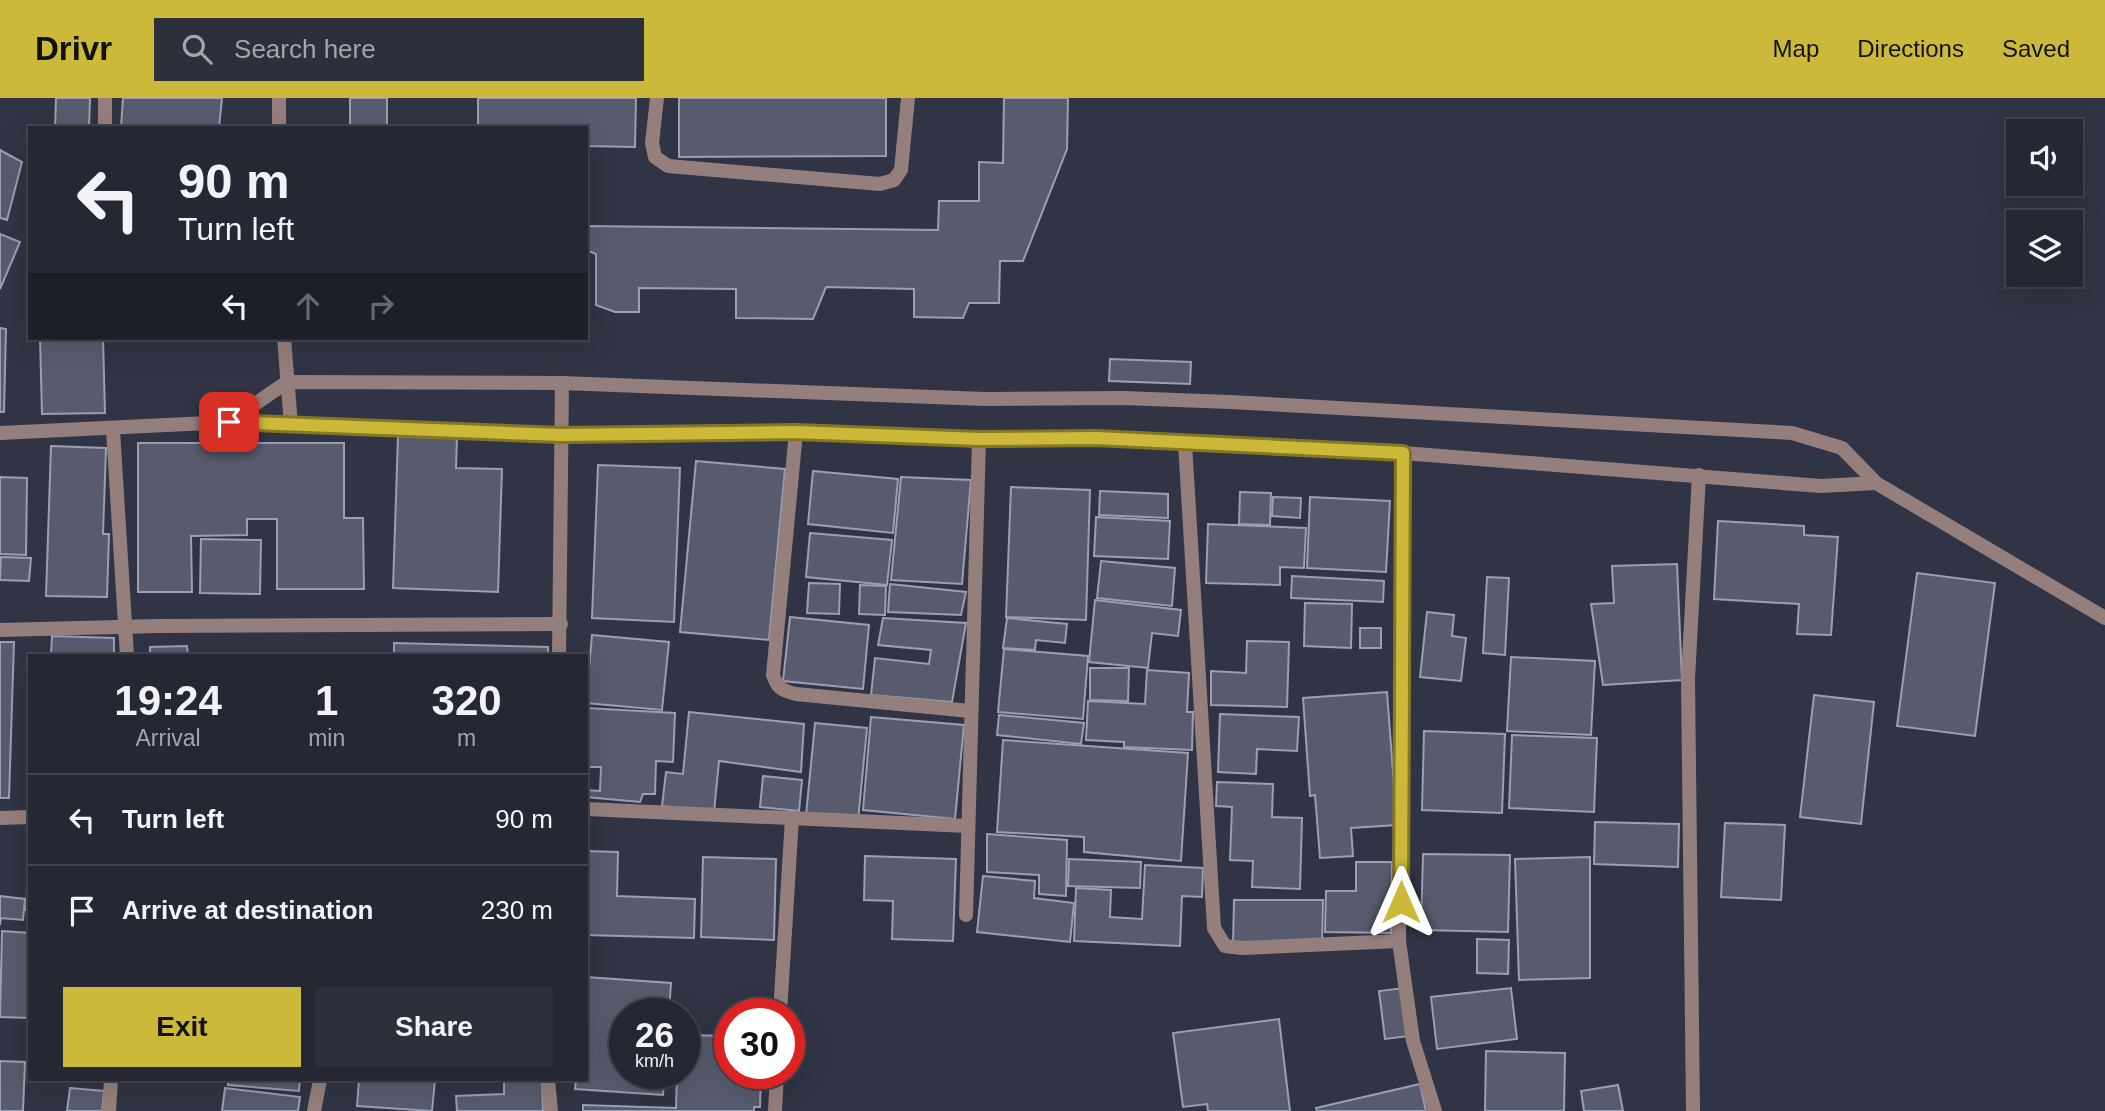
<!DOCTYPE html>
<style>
:root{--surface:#252733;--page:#2d2f3b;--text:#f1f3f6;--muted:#a3a5ac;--line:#42444e;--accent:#ccb939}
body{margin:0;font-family:Arial,sans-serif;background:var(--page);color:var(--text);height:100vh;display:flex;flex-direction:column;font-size:26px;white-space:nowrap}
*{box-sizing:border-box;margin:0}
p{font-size:23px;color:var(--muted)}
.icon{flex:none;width:38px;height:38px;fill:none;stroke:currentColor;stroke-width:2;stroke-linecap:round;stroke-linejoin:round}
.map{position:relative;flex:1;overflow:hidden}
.drawer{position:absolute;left:28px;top:556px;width:560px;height:427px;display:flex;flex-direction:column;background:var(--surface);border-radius:0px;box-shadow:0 7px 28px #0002,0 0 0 2px var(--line)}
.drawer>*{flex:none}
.banner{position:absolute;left:28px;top:28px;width:560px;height:214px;border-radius:0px;box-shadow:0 7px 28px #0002,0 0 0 2px var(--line);background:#252733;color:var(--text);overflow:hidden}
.fabs{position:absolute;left:2006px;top:21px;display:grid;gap:14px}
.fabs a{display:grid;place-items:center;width:77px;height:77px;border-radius:0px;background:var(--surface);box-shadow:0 7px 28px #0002,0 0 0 2px var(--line);font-size:35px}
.speed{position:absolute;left:609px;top:900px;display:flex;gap:14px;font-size:35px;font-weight:700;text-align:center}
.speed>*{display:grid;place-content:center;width:91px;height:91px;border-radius:50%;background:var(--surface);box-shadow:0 7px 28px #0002,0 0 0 2px var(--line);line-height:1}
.speed small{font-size:18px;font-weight:400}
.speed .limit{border:10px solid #d22;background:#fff;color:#111}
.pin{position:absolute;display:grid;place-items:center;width:60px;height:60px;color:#fff;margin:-30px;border-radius:14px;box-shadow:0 4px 10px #0006}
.me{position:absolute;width:77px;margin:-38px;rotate:0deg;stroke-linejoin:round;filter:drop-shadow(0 0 5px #0008)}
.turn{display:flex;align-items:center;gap:24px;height:147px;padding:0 35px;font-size:32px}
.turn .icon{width:91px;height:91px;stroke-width:2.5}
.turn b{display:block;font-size:49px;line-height:60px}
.lanes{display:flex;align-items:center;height:66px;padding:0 35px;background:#0003;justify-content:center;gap:35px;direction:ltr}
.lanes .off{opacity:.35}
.eta{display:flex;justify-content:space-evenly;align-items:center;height:119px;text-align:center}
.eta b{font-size:42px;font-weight:600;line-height:49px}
.button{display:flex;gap:14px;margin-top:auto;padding:14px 35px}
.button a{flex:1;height:80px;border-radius:0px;background:var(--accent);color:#111;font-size:28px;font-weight:600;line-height:80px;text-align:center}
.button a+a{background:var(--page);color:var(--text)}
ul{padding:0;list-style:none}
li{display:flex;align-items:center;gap:21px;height:91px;padding:0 35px;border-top:2px solid var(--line)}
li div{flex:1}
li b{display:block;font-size:26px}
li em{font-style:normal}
header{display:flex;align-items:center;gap:42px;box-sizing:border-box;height:98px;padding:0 35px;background:var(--accent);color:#111}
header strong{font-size:33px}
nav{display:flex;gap:38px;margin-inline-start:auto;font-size:24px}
.search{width:490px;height:63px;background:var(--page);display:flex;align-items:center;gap:18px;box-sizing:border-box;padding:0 24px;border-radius:0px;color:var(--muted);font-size:26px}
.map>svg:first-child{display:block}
.building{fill:#585b6d;stroke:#9a9fb3;stroke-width:2}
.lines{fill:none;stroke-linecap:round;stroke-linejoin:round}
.service{stroke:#957f7c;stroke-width:14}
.minor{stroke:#957f7c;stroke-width:14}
.route-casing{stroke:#857825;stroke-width:18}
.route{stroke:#ccb939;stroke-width:12}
</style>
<header>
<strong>Drivr</strong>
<div class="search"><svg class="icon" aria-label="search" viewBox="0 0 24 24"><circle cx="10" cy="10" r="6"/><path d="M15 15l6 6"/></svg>Search here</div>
<nav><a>Map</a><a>Directions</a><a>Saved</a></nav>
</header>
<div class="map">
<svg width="2105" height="1013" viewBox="0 0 2105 1013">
<rect width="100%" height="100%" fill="#313444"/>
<g class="building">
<polygon points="56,0 90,0 89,30 55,30"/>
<polygon points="123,0 222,0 219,30 121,30"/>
<rect x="350" y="0" width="37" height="30"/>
<polygon points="478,0 636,0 635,49 586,48 586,30 478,30"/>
<polygon points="679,0 886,0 886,58 679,59"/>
<polygon points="1004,0 1068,0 1067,51 1023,163 1000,163 999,205 969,205 963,220 914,219 914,191 826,189 813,221 736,220 736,191 639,190 639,214 615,214 596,207 596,156 586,152 586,128 938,132 939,103 979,103 979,64 1003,65"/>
<polygon points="0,52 22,64 7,122 0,120"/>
<polygon points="0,136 20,144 0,191"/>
<polygon points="0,230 6,231 4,314 0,314"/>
<polygon points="40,240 103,240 105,315 42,316"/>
<polygon points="1110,261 1191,264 1190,286 1109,283"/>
<polygon points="398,338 457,340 456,370 502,371 498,494 393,490"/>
<polygon points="138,345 344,345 344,420 363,420 364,491 277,491 277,421 247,421 247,437 191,438 192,494 138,494"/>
<polygon points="51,348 106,350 103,436 109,436 107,499 46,498"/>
<polygon points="696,363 785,371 769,542 680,534"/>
<polygon points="598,367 680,370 674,524 592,520"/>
<polygon points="813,373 898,381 893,435 808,426"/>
<polygon points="0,379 27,380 26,457 0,456"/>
<polygon points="901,379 971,382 962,486 891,482"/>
<polygon points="1011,389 1090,392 1086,522 1006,519"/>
<polygon points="1100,393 1168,396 1168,420 1099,417"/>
<polygon points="1240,394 1271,395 1270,427 1239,426"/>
<polygon points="1273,399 1301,400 1300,420 1272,418"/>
<polygon points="1310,399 1390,403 1386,474 1307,470"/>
<polygon points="1096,419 1170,423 1168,461 1094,458"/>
<polygon points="1718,423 1804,428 1804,437 1838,439 1831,537 1797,536 1799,506 1714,501"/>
<polygon points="1208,426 1306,430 1304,470 1280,469 1280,487 1206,485"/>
<polygon points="810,435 892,442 887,487 806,479"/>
<polygon points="201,441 261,442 260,496 200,495"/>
<polygon points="1,459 31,460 29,483 0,482"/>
<polygon points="1101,463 1175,470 1172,508 1097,500"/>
<polygon points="1677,466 1682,582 1603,587 1591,506 1614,505 1612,468"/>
<polygon points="1917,475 1995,485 1975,638 1897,628"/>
<polygon points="1292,478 1384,483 1383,504 1291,500"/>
<polygon points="1487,479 1509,480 1505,557 1483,555"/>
<polygon points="809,485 840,486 839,516 807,515"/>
<polygon points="890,486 966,494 961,517 888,514"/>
<polygon points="860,487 886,488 885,517 859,516"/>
<polygon points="1095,502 1181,512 1178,538 1152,535 1148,570 1089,564"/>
<polygon points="1305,505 1352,506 1351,550 1304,548"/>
<polygon points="1427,514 1454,517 1452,538 1466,540 1461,583 1420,579"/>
<polygon points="790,519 869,527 863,591 783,583"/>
<polygon points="883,520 966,525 952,604 871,597 875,560 929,566 931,552 878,547"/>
<polygon points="1007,520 1067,526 1065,545 1036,542 1035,552 1003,550"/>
<rect x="1360" y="530" width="21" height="20"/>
<polygon points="592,537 669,544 662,612 586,605"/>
<polygon points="52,538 114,540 114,558 51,558"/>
<polygon points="1247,543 1289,544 1287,609 1211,607 1211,573 1246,575"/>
<polygon points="0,544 14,544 9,700 0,700"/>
<polygon points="394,545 548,549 548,558 394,558"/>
<polygon points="187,548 188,558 150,558 150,549"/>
<polygon points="1004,551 1088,558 1083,621 998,614"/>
<polygon points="1511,559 1595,563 1591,637 1507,633"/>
<polygon points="1090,570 1129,570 1128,603 1090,602"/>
<polygon points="1147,572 1189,575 1187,614 1193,614 1192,652 1124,649 1124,644 1086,642 1088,603 1145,606"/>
<polygon points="1387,594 1397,727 1351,730 1353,758 1320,760 1315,697 1310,698 1303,600"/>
<polygon points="1814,597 1874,604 1861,726 1800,719"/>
<polygon points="586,610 675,615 673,664 656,663 655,696 643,696 640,704 586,699 586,692 600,693 601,669 586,669"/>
<polygon points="689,614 804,626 801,674 719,663 714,714 662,708 666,674 683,676"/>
<polygon points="1220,616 1299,619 1297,653 1257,651 1256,676 1218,674"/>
<polygon points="999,617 1084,625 1081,646 997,637"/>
<polygon points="871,619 964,627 955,721 863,712"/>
<polygon points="815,625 867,630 858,723 806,717"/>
<polygon points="1424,633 1505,636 1502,715 1422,712"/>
<polygon points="1512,637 1597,640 1594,714 1509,710"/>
<polygon points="1003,642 1188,655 1181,763 1084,754 1084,739 997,734"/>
<polygon points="763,678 802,682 799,713 760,709"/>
<polygon points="1217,684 1273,686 1272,719 1302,720 1300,791 1252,789 1253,763 1230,762 1232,709 1216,708"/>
<polygon points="1595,724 1679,726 1678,769 1594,766"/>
<polygon points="1725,725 1785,727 1781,802 1721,799"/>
<polygon points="987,736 1067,742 1066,798 1039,796 1039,777 987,774"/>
<polygon points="30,744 30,812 26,812"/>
<polygon points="586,753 618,754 617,798 695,801 694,840 586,837"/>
<polygon points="1423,756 1510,757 1508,834 1421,832"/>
<polygon points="865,758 956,761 953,843 892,841 893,803 864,802"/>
<polygon points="703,759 776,761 774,842 701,839"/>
<polygon points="1590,759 1590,880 1519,882 1515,761"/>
<polygon points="1069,761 1141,764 1140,790 1068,788"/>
<polygon points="1356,764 1392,764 1391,835 1325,834 1326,793 1356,793"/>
<polygon points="1145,767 1203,770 1202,799 1182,798 1180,848 1074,843 1076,790 1111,792 1110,819 1142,821"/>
<polygon points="983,778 1035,783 1034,800 1074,805 1070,844 977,834"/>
<polygon points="0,798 25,801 23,822 1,820 0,827"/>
<polygon points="1234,802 1323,802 1322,846 1233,845"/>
<polygon points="2,833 30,835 30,920 0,919"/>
<polygon points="1477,841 1509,842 1508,876 1477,875"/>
<polygon points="586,879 671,885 669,915 625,915 625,975 665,975 663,997 575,991 576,982 586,982"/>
<polygon points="1404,890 1410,938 1385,941 1379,893"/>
<polygon points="1511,890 1517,941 1437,951 1431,899"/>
<polygon points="1279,921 1290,1013 1208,1013 1207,1006 1183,1009 1173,935"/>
<polygon points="684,937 730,938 730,975 761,975 760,1009 754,1009 754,1013 583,1013 583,1007 676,1010 677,975 684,975"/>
<polygon points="1486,953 1565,955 1564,1013 1485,1013"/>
<polygon points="0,963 25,964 23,1013 0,1013"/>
<polygon points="228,982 300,982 299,993 228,987"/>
<polygon points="359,982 435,982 432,1013 357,1008"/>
<polygon points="504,982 542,982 543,1013 457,1013 456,998 504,996"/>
<polygon points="1420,986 1426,1013 1317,1013 1316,1010"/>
<polygon points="1618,987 1623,1013 1584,1013 1581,993"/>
<polygon points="70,990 104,993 102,1013 67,1013"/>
<polygon points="225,990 300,999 298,1013 222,1013"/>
</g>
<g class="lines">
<polyline class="service" points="657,0 652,45 655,59 668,68 880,86 894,82 901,72 908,0"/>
<g class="minor">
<polyline points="105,0 105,30"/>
<polyline points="279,30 279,0"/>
<polyline points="284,240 291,327"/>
<polyline points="229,324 287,284 562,285 985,301 1123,300 1230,304 1792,335 1842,350 1876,385 2105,520"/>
<polyline points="113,332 127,558"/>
<path d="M796,334L773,577C777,590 783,593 796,596L970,613"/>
<polyline points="0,335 229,324 561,337 796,334 979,341 1096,340 1403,355 1821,388 1876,385"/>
<polyline points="1185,345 1214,830 1225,848 1242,850 1399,843"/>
<polyline points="1403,355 1399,843 1413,943 1435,1013"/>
<polyline points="0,532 157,528 561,526"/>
<polyline points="559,558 562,285"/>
<polyline points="586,711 968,728"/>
<polyline points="0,720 30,719"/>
<polyline points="966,817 979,341"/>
<polyline points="780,915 792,720"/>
<polyline points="548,982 551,1013"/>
<polyline points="109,1013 111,982"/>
<polyline points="314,1013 320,982"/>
<polyline points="775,1013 777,975"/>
<polyline points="1693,1013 1688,581 1699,377"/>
</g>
</g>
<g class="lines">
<g class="route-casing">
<polyline id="route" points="229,324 561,337 796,334 979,341 1096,340 1403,355 1401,804"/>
</g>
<use href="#route" class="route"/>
</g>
</svg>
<div class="fabs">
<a><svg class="icon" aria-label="sound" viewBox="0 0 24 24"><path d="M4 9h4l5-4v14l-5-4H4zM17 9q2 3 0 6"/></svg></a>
<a><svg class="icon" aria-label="layers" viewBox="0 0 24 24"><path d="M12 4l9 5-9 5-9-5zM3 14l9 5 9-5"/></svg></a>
</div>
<div class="speed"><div>26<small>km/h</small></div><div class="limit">30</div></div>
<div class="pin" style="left:229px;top:324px;background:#d93025"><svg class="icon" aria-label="arrive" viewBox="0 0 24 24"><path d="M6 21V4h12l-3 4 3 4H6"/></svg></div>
<svg class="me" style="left:1401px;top:804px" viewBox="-20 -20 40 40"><path d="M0-17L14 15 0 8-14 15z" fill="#ccb939" stroke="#fff" stroke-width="4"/></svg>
<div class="banner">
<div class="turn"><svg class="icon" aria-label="left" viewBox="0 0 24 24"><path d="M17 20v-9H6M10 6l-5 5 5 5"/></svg><div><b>90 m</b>Turn left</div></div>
<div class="lanes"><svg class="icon" aria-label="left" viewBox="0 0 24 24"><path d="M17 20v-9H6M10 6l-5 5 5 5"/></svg><svg class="icon off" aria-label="ahead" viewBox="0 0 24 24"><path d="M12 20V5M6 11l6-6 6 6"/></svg><svg class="icon off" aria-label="right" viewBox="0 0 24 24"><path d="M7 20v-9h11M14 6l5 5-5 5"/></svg></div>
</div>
<section class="drawer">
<div class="eta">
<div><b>19:24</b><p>Arrival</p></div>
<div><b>1</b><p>min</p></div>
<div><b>320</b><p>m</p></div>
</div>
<ul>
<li><svg class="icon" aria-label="left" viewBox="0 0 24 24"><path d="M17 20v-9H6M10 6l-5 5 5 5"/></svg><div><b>Turn left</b></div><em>90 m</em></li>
<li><svg class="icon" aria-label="arrive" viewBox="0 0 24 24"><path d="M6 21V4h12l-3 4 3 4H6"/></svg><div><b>Arrive at destination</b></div><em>230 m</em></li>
</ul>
<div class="button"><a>Exit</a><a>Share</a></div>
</section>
</div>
